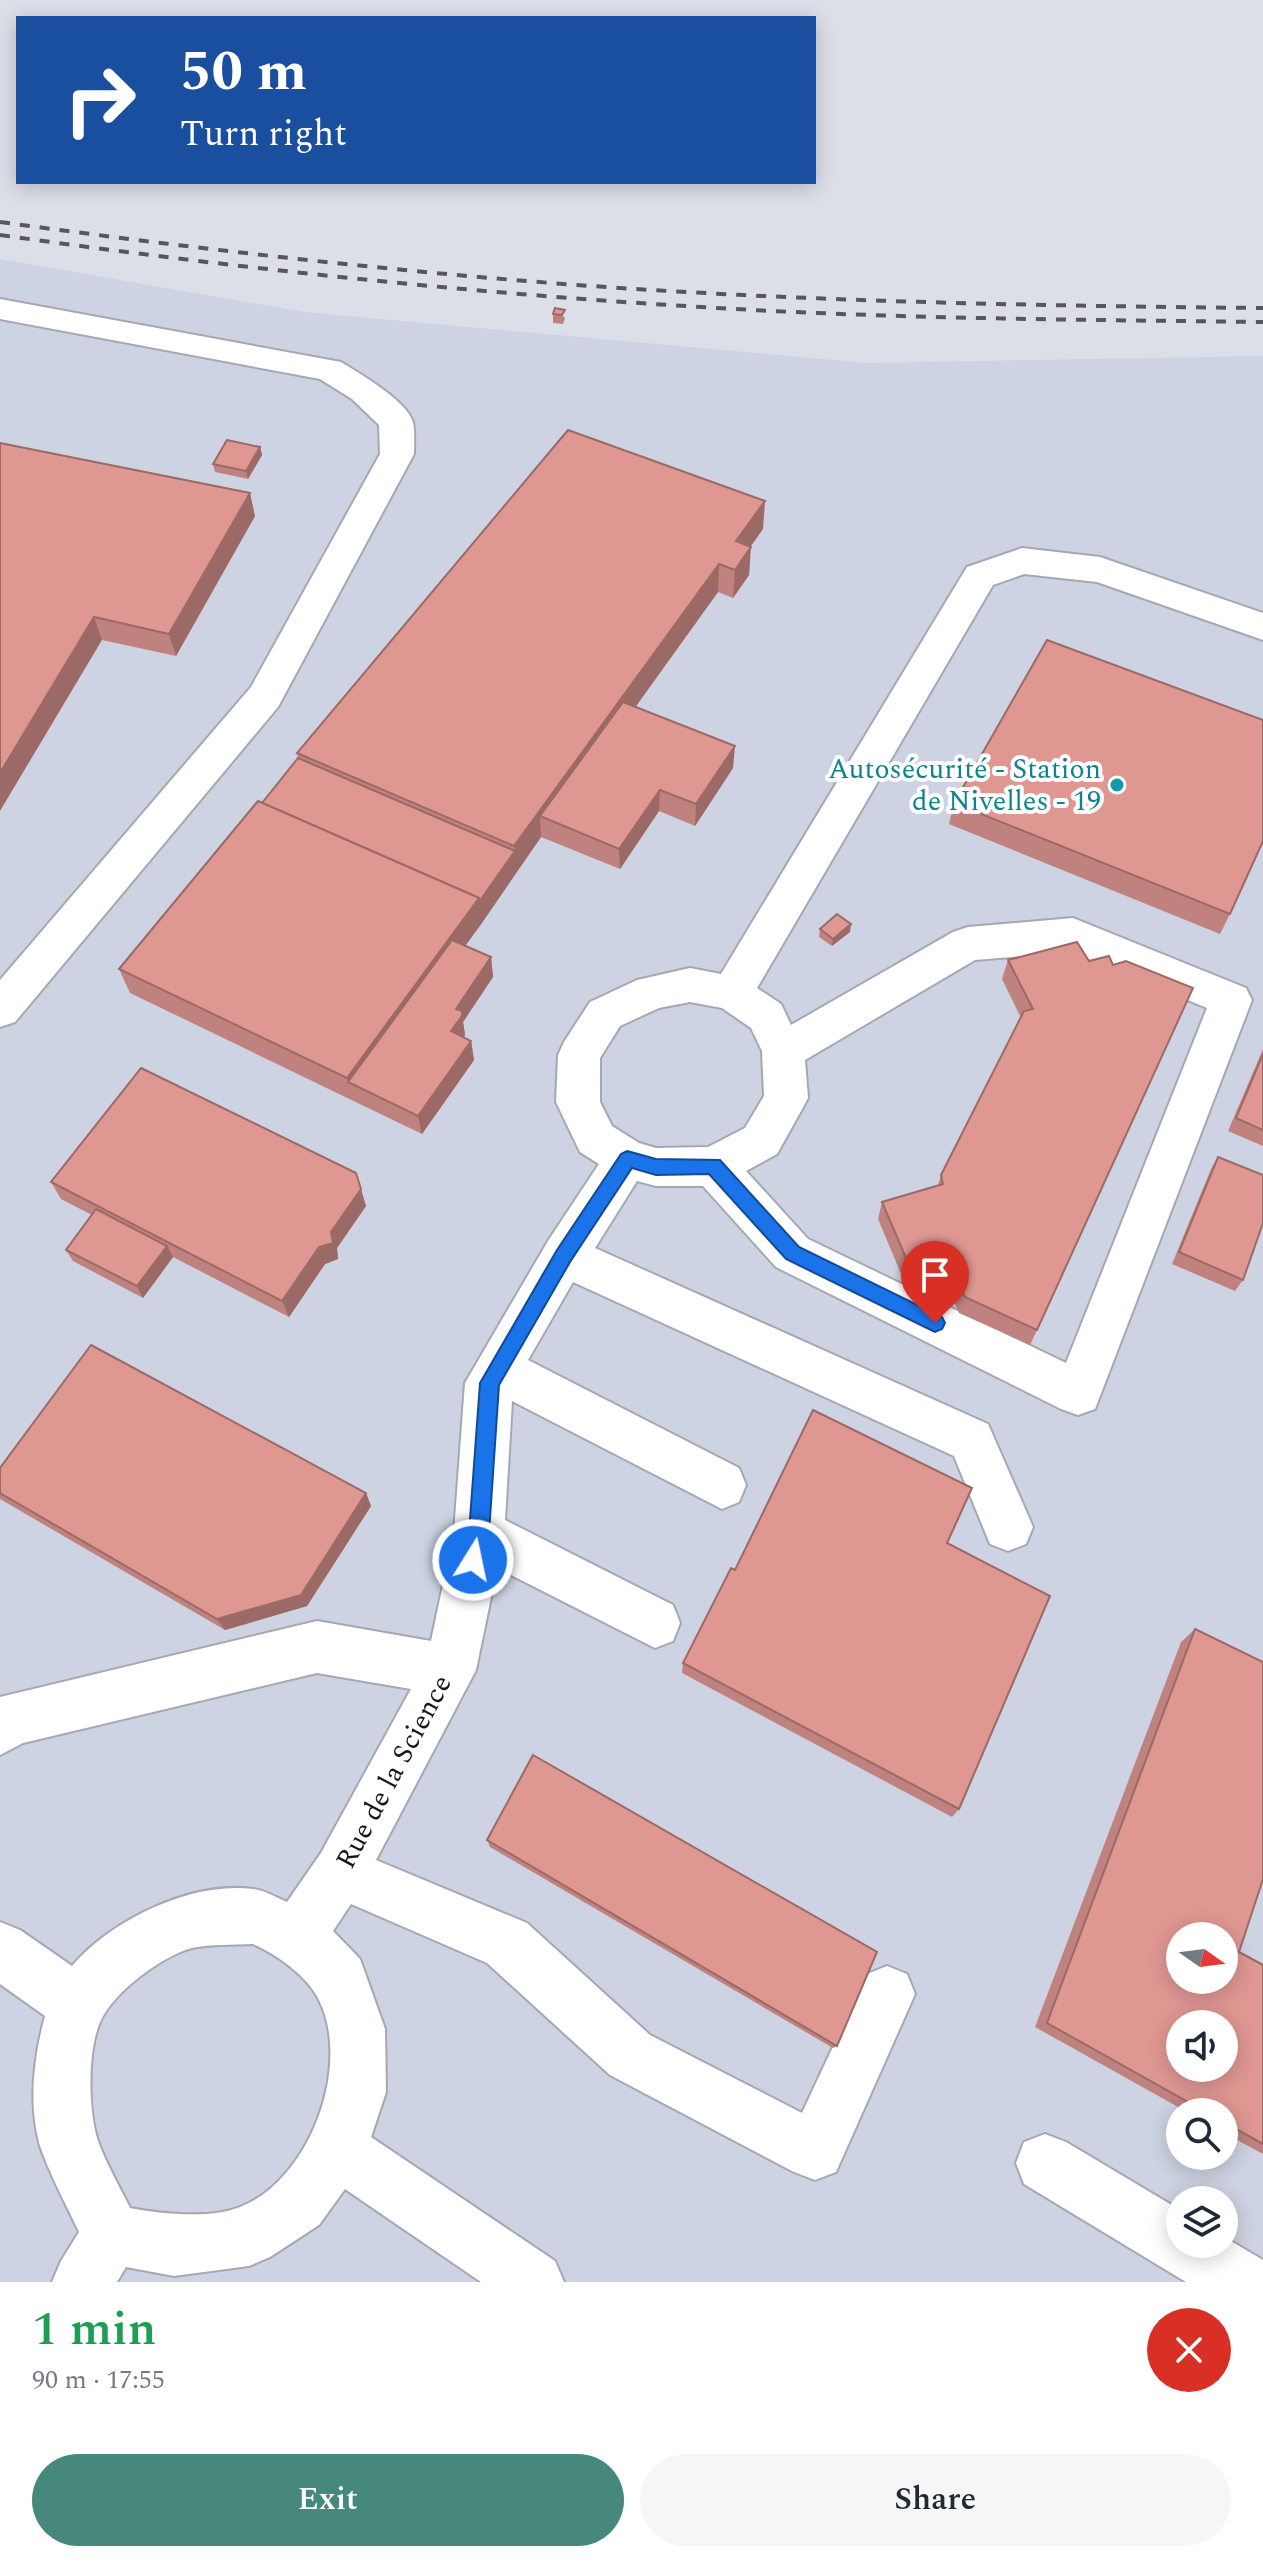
<!DOCTYPE html>
<meta charset="utf-8">
<style>
:root{--surface:#fff;--page:#f6f6f7;--text:#1f2937;--muted:#747a83;--accent:#46897c}
body{margin:0;font-family:Spectral,serif;background:var(--page);color:var(--text);height:100vh;display:flex;flex-direction:column;font-size:30px;white-space:nowrap}
*{box-sizing:border-box;margin:0}
p{font-size:26px;color:var(--muted)}
.icon{flex:none;width:44px;height:44px;fill:none;stroke:currentColor;stroke-width:2;stroke-linecap:round;stroke-linejoin:round}
.map{position:relative;height:2282px;overflow:hidden}
.sheet{display:flex;flex-direction:column;background:var(--surface);flex:1}
.sheet>*{flex:none}
.guide{position:absolute;left:16px;top:16px;width:800px;height:168px;border-radius:0px;box-shadow:0 4px 20px #0003;background:#1a4fa0;color:#fff;overflow:hidden}
.needle{width:52px;rotate:104deg}
.controls{position:absolute;left:1166px;top:1922px;display:grid;gap:16px}
.controls a{display:grid;place-items:center;width:72px;height:72px;border-radius:50%;background:var(--surface);box-shadow:0 4px 20px #0003;font-size:40px}
.pin{position:absolute;display:grid;place-items:center;width:68px;height:68px;color:#fff;margin:-82px -34px;border-radius:50% 50% 50% 0;rotate:-45deg;box-shadow:0 0 8px #0007}
.pin .icon{rotate:45deg}
.me{position:absolute;width:88px;margin:-44px;rotate:10deg;stroke-linejoin:round;filter:drop-shadow(0 0 6px #0008)}
.turn{display:flex;align-items:center;gap:28px;height:168px;padding:0 32px;font-size:36px}
.turn .icon{width:104px;height:104px;stroke-width:2.5}
.turn b{display:block;font-size:56px;line-height:68px}
.round{display:grid;place-items:center;flex:none;width:84px;height:84px;border-radius:42px;background:var(--page)}
.summary{display:flex;align-items:center;justify-content:space-between;height:136px;padding:0 32px}
h1{font-size:48px;font-weight:600;line-height:60px;color:#1e9e55}
.cta{display:flex;gap:16px;margin-top:auto;padding:16px 32px}
.cta a{flex:1;height:92px;border-radius:48px;background:var(--accent);color:#fff;font-size:32px;font-weight:600;line-height:92px;text-align:center}
.cta a+a{background:var(--page);color:var(--text)}
.map>svg:first-child{display:block}
.built{fill:#ced3e3;fill-rule:evenodd}
.lines{fill:none;stroke-linecap:round;stroke-linejoin:round}
.minor-casing{stroke:#a6a8b1;stroke-width:4}
.minor{fill:#fff;fill-rule:evenodd}
.rail{stroke:#55575c;stroke-width:4;stroke-dasharray:10 10;stroke-linecap:butt}
.wall{fill:#c0827e}
.shaded-wall{fill:#9c6a66}
.building{fill:#df9792;stroke:#9c6a66;stroke-width:2;fill-rule:evenodd}
.route{fill:#1a73e8;stroke:#114b97;stroke-width:2}
.culture-dot{fill:#0f9aa8;stroke:#fff;stroke-width:3}
.labels{text-anchor:middle;dominant-baseline:central;stroke-width:8;stroke-linejoin:round;paint-order:stroke}
.culture-label{font-size:28px;fill:#0d838f;stroke:#fff;text-anchor:end}
.street-label{font-size:28px;fill:#17181b;stroke:#fff}
</style>
<div class="map">
<svg width="1263" height="2282" viewBox="0 0 1263 2282">
<rect width="100%" height="100%" fill="#dcdfe8"/>
<path class="built" d="M0,259L304,312L866,363L1263,356V2282H0ZM1180,1936H1224V1980H1180ZM1180,2024H1224V2068H1180ZM1180,2112H1224V2156H1180ZM1180,2200H1224V2244H1180Z"/>
<g class="lines">
<g class="minor-casing">
<g id="minor">
<path d="M0,299L341,362C360,374 406,400 413,422C415,431 414,444 414,454L278,707L15,1022L0,1027V980L251,687L380,454L379,425L352,399L320,379L0,319Z"/>
<path d="M1022,548L1100,557L1263,613V640L1097,582L1024,574L993,585L757,988L781,1004L791,1025L953,932L968,927L1073,918L1246,988L1252,1000L1095,1409L1078,1415L1061,1409L776,1267L703,1186H656L637,1181L595,1248L988,1424L1033,1527L1026,1544L1008,1551L990,1544L954,1456L573,1282L528,1360L739,1468L746,1485L739,1502L722,1509L512,1401L505,1520L673,1605L680,1623L673,1641L655,1648L497,1568L476,1670L376,1860L527,1923L650,2035L802,2113L867,1974L887,1966L907,1974L915,1994L836,2172L815,2180L794,2172L610,2075L487,1963L351,1904L333,1931L360,1959L385,2029L386,2092L371,2137L555,2261L564,2282H481L345,2189L319,2225L270,2257L249,2266L174,2276L126,2267L117,2282H52L61,2261L79,2232C66,2204 50,2175 40,2146C28,2104 34,2057 45,2016L0,1984V1922L20,1930L72,1966C111,1920 191,1881 253,1889C264,1890 277,1898 287,1902L321,1853L411,1689L317,1673L23,1743L0,1755V1697L317,1621L431,1641L454,1533L465,1383L548,1241L599,1164L580,1152L556,1102L558,1055L564,1042L590,1002L637,980L690,968L721,974L967,567ZM1071,952L1207,1008L1066,1363L808,1239L746,1171L777,1154L801,1111L808,1098L805,1060L975,960ZM690,1002L722,1008L751,1028L762,1051L764,1096L745,1128L708,1147L656,1148L639,1143L612,1126L600,1102V1058L620,1026L659,1008ZM253,1944C276,1954 306,1975 318,1998C353,2064 310,2180 240,2207C210,2219 162,2214 130,2208C120,2187 106,2164 98,2141C88,2111 87,2049 101,2020C114,1992 162,1956 192,1948C211,1944 234,1945 253,1944Z"/>
<polygon points="1045,2134 1066,2142 1180,2210 1180,2244 1224,2244 1224,2237 1263,2260 1263,2282 1186,2282 1024,2184 1016,2163 1024,2142"/>
</g>
</g>
<use href="#minor" class="minor"/>
<g class="rail">
<path d="M0,222C206,250 413,274 620,288C834,302 1049,306 1263,308"/>
<path d="M0,235C256,271 514,298 773,311C936,319 1100,320 1263,322"/>
</g>
</g>
<g class="wall">
<polygon points="555,308 565,318 563,324 553,323 553,314"/>
<polygon points="0,443 255,516 176,656 102,640"/>
<polygon points="260,447 262,455 248,479 215,472 213,464"/>
<polygon points="763,529 750,547 749,575 733,598 718,592 635,707 733,768 695,826 659,811 620,869 541,837 465,946 491,957 493,977 463,1022 465,1035 463,1037 471,1041 474,1060 422,1134 130,993 119,969 262,803 298,758 297,753"/>
<polygon points="954,803 1230,914 1220,934 949,824"/>
<polygon points="820,929 850,932 832,946 819,937"/>
<polygon points="1077,942 1037,1330 1030,1345 959,1313 944,1278 907,1288 878,1219 882,1202 938,1185 941,1175 1021,1018 1002,979 1008,960"/>
<polygon points="1263,1049 1263,1146 1228,1131"/>
<polygon points="1218,1157 1243,1280 1235,1291 1172,1264 1211,1169"/>
<polygon points="51,1182 366,1206 337,1248 338,1259 325,1264 289,1317 173,1257 143,1298 73,1261 66,1250 92,1215 61,1199"/>
<polygon points="0,1468 366,1493 371,1506 307,1606 225,1630 0,1499"/>
<polygon points="947,1543 959,1809 952,1817 682,1673 683,1663 735,1570"/>
<polygon points="1195,1629 1239,1952 1263,1965 1263,2154 1224,2133 1224,2112 1187,2112 1035,2027 1181,1642"/>
<polygon points="487,1840 837,2046 833,2048 490,1847"/>
</g>
<g class="shaded-wall">
<polygon points="260,447 262,455 248,479 246,471"/>
<polygon points="250,493 255,516 176,656 169,634"/>
<polygon points="765,501 763,529 734,570 736,541"/>
<polygon points="751,547 749,575 733,598 735,570"/>
<polygon points="719,564 718,592 553,822 540,816 541,837 482,923 361,1089 348,1082 353,1101 347,1078 479,898 515,851 514,846"/>
<polygon points="94,617 102,640 0,811 0,773"/>
<polygon points="735,746 733,768 695,826 696,804"/>
<polygon points="660,790 659,811 620,869 619,849"/>
<polygon points="851,924 850,932 832,946 833,939"/>
<polygon points="491,957 493,977 463,1022 465,1035 454,1050 451,1031 456,1009"/>
<polygon points="471,1041 474,1060 422,1134 418,1116"/>
<polygon points="361,1189 366,1206 337,1248 338,1259 325,1264 289,1317 282,1301"/>
<polygon points="167,1246 173,1257 143,1298 137,1286"/>
<polygon points="950,1262 944,1278 907,1288 912,1272"/>
<polygon points="366,1493 371,1506 307,1606 225,1630 217,1619"/>
</g>
<g class="building">
<polygon points="555,308 565,310 562,315 553,314"/>
<polygon points="568,430 765,501 736,541 751,547 735,570 719,564 514,846 297,753"/>
<polygon points="227,440 260,447 246,471 213,464"/>
<polygon points="0,443 250,493 169,634 94,617 0,773"/>
<polygon points="1047,640 1263,720 1263,841 1230,914 954,803"/>
<polygon points="623,702 735,746 696,804 660,790 619,849 540,816"/>
<polygon points="298,758 515,851 479,902 479,898 262,803"/>
<polygon points="258,801 479,898 347,1078 119,969"/>
<polygon points="837,914 851,924 833,939 820,929"/>
<polygon points="452,940 491,957 456,1009 462,1011 462,1016 451,1031 471,1041 418,1116 348,1082"/>
<polygon points="1077,942 1089,961 1109,956 1113,965 1126,961 1193,988 1037,1330 965,1297 950,1262 912,1272 882,1202 943,1184 941,1175 1024,1011 1033,1009 1008,960"/>
<polygon points="1263,1054 1263,1130 1236,1118"/>
<polygon points="141,1068 356,1173 361,1189 331,1232 333,1243 319,1247 282,1301 51,1182"/>
<polygon points="1218,1157 1263,1175 1263,1223 1243,1280 1179,1252"/>
<polygon points="96,1209 167,1246 137,1286 66,1250"/>
<polygon points="91,1345 366,1493 301,1595 217,1619 0,1493 0,1468"/>
<polygon points="813,1410 972,1488 947,1543 1050,1596 959,1809 683,1663 731,1568 735,1570"/>
<path d="M1195,1629L1263,1662V1879L1239,1952L1263,1965V2144L1224,2122V2112H1206L1047,2023ZM1180,1936H1224V1980H1180ZM1180,2024H1224V2068H1180Z"/>
<polygon points="533,1755 877,1952 837,2046 487,1840"/>
</g>
<polygon class="route" points="627,1151 656,1159 720,1160 799,1247 942,1317 945,1323 942,1329 935,1332 929,1329 786,1259 709,1174 656,1175 632,1168 570,1262 499,1385 489,1533 481,1567 473,1570 466,1567 463,1560 469,1533 480,1383 557,1250 621,1154"/>
<circle class="culture-dot" cx="1117" cy="785" r="8"/>
<g class="labels">
<g class="culture-label">
<text x="1101" y="769">Autosécurité - Station<tspan x="1101" dy="32">de Nivelles - 19</tspan></text>
</g>
<g class="street-label">
<text transform="translate(394 1772) rotate(-62)">Rue de la Science</text>
</g>
</g>
</svg>
<div class="controls">
<a><svg class="needle" viewBox="-14 -14 28 28"><path d="M0-13l5 13h-10z" fill="#e53935"/><path d="M0 13l5-13h-10z" fill="#747a83"/></svg></a>
<a><svg class="icon" aria-label="sound" viewBox="0 0 24 24"><path d="M4 9h4l5-4v14l-5-4H4zM17 9q2 3 0 6"/></svg></a>
<a><svg class="icon" aria-label="search" viewBox="0 0 24 24"><circle cx="10" cy="10" r="6"/><path d="M15 15l6 6"/></svg></a>
<a><svg class="icon" aria-label="layers" viewBox="0 0 24 24"><path d="M12 4l9 5-9 5-9-5zM3 14l9 5 9-5"/></svg></a>
</div>
<div class="pin" style="left:935px;top:1323px;background:#d93025"><svg class="icon" aria-label="arrive" viewBox="0 0 24 24"><path d="M6 21V4h12l-3 4 3 4H6"/></svg></div>
<svg class="me" style="left:473px;top:1560px" viewBox="-20 -20 40 40"><circle r="17" fill="#1a73e8" stroke="#fff" stroke-width="3"/><path d="M0-11L8 9 0 5-8 9z" fill="#fff"/></svg>
<div class="guide">
<div class="turn"><svg class="icon" aria-label="right" viewBox="0 0 24 24"><path d="M7 20v-9h11M14 6l5 5-5 5"/></svg><div><b>50 m</b>Turn right</div></div>
</div>
</div>
<section class="sheet">
<div class="summary"><div><h1>1 min</h1><p>90 m · 17:55</p></div><a class="round" style="background:#d93025;color:#fff"><svg class="icon" aria-label="close" viewBox="0 0 24 24"><path d="M6 6l12 12M18 6L6 18"/></svg></a></div>
<div class="cta"><a>Exit</a><a>Share</a></div>
</section>
